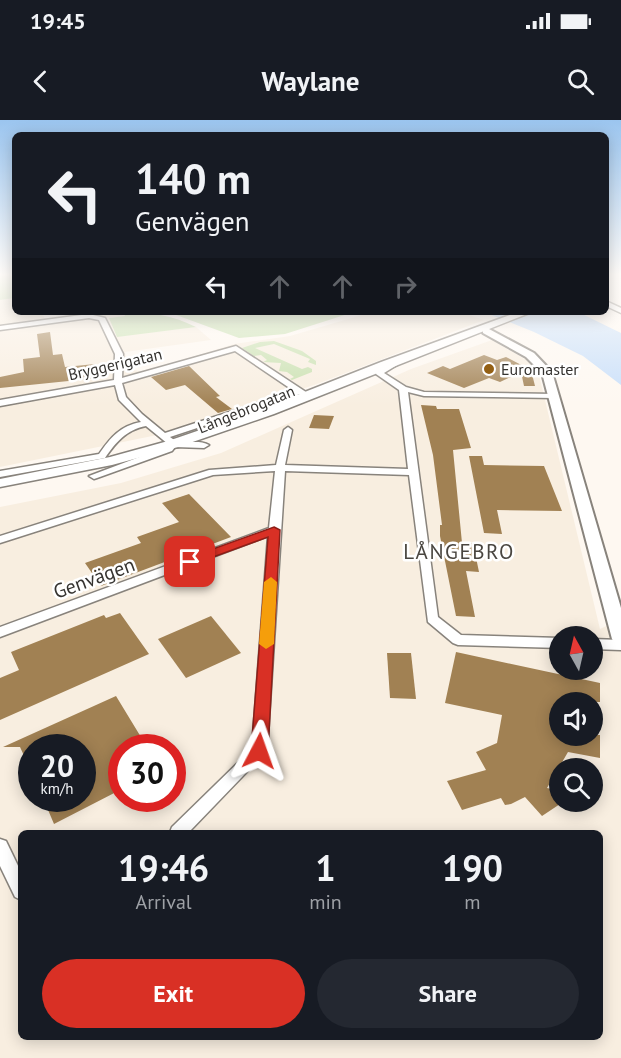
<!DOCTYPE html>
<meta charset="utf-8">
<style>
:root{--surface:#171b24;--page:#242831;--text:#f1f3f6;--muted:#9ea1a6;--accent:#d93025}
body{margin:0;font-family:"PT Sans",sans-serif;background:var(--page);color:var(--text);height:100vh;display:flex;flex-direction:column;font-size:22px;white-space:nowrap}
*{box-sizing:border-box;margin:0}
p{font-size:20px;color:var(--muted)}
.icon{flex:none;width:33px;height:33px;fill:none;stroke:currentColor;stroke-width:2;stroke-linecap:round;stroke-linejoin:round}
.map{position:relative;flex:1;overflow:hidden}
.drawer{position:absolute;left:18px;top:710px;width:585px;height:210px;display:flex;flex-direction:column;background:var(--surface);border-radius:9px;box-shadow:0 3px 15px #0003}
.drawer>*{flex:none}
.top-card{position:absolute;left:12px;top:12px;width:597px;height:183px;border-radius:9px;box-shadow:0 3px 15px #0003;background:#171b24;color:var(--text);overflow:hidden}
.needle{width:39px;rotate:352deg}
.fabs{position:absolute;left:549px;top:506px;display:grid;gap:12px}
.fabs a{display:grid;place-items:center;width:54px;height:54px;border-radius:50%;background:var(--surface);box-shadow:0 3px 15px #0003;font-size:30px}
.speed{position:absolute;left:18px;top:614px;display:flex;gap:12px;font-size:30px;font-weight:700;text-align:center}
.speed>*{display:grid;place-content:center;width:78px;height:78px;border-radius:50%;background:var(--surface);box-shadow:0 3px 15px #0003;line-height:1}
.speed small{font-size:15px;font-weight:400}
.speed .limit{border:9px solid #d22;background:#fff;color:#111}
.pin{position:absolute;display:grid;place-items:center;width:51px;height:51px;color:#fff;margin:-26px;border-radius:12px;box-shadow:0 3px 9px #0006}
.me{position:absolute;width:66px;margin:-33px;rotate:4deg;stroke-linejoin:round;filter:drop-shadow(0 0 4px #0008)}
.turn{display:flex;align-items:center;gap:21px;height:126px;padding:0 24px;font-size:27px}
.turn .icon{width:78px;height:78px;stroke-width:2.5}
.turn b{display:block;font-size:42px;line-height:51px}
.lanes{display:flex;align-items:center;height:57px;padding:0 24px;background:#0003;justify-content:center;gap:30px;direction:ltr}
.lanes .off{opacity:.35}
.eta{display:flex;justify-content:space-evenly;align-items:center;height:102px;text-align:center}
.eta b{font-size:36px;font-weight:700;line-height:42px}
.action{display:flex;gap:12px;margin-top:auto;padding:12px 24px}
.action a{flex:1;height:69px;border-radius:36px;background:var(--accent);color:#fff;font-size:24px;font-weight:700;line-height:69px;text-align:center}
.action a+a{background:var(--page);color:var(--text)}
.status{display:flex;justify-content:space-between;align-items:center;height:42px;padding:0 30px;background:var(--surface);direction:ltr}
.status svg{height:16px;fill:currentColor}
header{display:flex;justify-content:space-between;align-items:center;height:78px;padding:0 24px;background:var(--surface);font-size:27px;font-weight:700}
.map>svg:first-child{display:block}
.built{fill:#f8eee0;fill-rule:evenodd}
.green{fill:#c8e0af}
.water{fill:#c8dffa}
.building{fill:#a18153}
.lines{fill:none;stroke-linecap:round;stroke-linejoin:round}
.minor-casing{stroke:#88837c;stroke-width:3}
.tertiary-casing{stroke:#88837c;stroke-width:4}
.secondary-casing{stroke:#88837c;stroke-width:3}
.minor{fill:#fff;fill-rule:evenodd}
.tertiary{fill:#fff;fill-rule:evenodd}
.secondary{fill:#fff;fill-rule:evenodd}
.route{fill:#d93025;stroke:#8d1f18;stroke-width:1.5}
.slow{fill:#f59e0b}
.poi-dot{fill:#946014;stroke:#fff;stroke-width:2}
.labels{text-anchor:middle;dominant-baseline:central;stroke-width:5;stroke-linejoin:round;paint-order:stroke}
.far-street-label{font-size:16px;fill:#353330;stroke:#fff}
.far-poi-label{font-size:16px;fill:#353330;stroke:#fff;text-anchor:start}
.street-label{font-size:20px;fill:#353330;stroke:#fff}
.neighbourhood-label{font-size:21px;letter-spacing:1.5px;fill:#4a4640;stroke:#fff}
</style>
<div class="status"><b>19:45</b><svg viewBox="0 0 49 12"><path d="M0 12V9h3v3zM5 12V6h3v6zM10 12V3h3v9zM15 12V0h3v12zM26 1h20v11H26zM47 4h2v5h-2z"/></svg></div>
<header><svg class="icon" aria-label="back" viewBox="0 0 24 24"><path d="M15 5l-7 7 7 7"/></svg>Waylane<svg class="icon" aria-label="search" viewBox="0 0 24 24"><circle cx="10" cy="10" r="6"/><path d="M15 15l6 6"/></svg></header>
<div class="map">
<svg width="621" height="938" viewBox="0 0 621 938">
<rect width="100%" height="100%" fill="#fef8f1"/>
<g class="built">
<polygon points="15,178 15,192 42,192 45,200 123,192 125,196 117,216 196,207 211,220 125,232 128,249 144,252 234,224 290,216 372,192 460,192 484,200 317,264 172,312 0,347 0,180"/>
<path d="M492,220L528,241L539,255L600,509L621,499V938H0V387L121,363L221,333L411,249ZM560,516H592V549H560ZM560,582H592V615H560ZM32,627H82V678H32ZM122,627H172V678H122ZM560,648H592V681H560ZM21,712H600V916H21Z"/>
</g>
<g class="green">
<polygon points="0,155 15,155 15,178 0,180"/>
<path d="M123,192C150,192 172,195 196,207L117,217L109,198L125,196Z"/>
<polygon points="168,192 354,192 285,214 239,218"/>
<polygon points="274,221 302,231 316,241 316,245 308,242 310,239 274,224 255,228 302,249 308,247 312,249 312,252 292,260 290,259 294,257 287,252 279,251 281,243 263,242 267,240 261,235 254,236 242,228 260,222"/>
</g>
<polygon class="water" points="484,192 578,192 621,213 621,265 583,236 534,212"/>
<g class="building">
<polygon points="50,212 53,235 62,234 65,247 95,244 98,258 0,268 0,257 24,252 23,239 40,237 37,214"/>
<polygon points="484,235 497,240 506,237 531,250 535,266 524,266 521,252 500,262 489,258 464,268 427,253 443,246 450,249"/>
<polygon points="189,246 220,276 216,277 232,289 218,293 185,265 166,270 151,257"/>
<polygon points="421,285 436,286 437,289 459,289 471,328 453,330 462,423 473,423 479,452 466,451 475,497 456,496 440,416 440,405 442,405 433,335"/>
<polygon points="314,295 334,296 329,309 309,308"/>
<polygon points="469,336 482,336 484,345 544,346 562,391 497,390 502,414 484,413"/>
<polygon points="189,374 231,417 101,466 85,443 141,423 137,417 179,402 162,383"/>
<polygon points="120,493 149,534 0,600 0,558 19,550 11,532 104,495 106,498"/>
<polygon points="211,496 241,533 186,558 158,519"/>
<polygon points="456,532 600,563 600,582 560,582 560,615 600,615 600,638 568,632 547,668 560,671 560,684 542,696 525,677 511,684 505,685 501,678 462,690 447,661 486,650 476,632 497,623 502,595 445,583"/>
<polygon points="387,533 411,533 416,579 390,578"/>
<polygon points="116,576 147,627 122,627 122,669 54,704 43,678 82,678 82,627 32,627 32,653 20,627 3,627"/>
</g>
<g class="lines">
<g class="minor-casing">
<g id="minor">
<polygon points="606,181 621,188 621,193 606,186"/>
<path d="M89,194L105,198L123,234L122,258L236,226L312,276L308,278L300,274L170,317C182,327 197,318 209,325L204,328L175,327L172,331L97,358L94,359L89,356L166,327L168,324L146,306C126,310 116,322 105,338L0,357V351L99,334C111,317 120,306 141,302L119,280L115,265L0,286V280L114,260L115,234L99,200L89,198L0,210V206ZM235,231L294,271L165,313L142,294L126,277L122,263Z"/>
<polygon points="390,243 397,245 384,253 406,267 424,272 554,274 558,276 554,278 424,276 408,272 438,497 461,515 560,518 560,528 458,525 453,523 428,502 409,355 285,351 267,631 189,712 170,712 172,707 252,629 268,416 0,517 0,507 269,408 275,351 213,355 0,423 0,416 209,350 276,345 284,310 288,307 292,310 285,345 408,349 399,270 376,254 377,249"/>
<polygon points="592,519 621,520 621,530 592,529"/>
<polygon points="0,719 6,721 21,752 21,780 15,777 0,746"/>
</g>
</g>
<g class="tertiary-casing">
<polygon id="tertiary" points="483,209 489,209 534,233 552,252 621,488 621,525 615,523 612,519 542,253 526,237 483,213"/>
</g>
<g class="secondary-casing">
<polygon id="secondary" points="518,192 532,192 274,294 178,327 112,345 0,367 0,359 110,337 168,321 264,288 381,242"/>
</g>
<use href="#minor" class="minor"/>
<use href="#tertiary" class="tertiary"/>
<use href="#secondary" class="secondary"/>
</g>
<linearGradient id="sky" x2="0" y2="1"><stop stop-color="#9bc5ef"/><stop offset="0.54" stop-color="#fffcf9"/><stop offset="1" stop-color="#fffcf9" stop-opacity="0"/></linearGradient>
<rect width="621" height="286" fill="url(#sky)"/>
<polygon class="route" points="274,407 280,410 268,631 265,636 259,638 253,636 251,631 268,417 194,444 185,444 183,442 185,439"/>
<polygon class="slow" points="271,457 277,462 274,524 266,529 259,524 264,462"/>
<circle class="poi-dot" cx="489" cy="249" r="6"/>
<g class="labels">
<g class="far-street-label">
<text transform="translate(115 244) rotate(-13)">Bryggerigatan</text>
<text transform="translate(246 289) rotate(-22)">Långebrogatan</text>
</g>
<g class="far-poi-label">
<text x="501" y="249">Euromaster</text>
</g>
<g class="street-label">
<text transform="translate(94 458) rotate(-20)">Genvägen</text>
</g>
<g class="neighbourhood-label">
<text x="459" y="431">LÅNGEBRO</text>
</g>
</g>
</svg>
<div class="fabs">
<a><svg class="needle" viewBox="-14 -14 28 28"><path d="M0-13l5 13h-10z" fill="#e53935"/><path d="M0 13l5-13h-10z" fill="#9ea1a6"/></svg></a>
<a><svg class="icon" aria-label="sound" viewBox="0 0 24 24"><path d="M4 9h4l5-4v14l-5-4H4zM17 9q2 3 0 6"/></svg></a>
<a><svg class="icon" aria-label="search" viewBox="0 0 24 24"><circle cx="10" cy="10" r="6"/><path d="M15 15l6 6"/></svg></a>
</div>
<div class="speed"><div>20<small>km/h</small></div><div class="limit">30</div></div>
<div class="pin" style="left:190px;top:442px;background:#d93025"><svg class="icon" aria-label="arrive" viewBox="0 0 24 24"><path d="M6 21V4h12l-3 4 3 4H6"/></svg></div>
<svg class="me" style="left:259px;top:631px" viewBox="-20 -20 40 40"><path d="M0-17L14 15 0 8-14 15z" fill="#d93025" stroke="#fff" stroke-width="4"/></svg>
<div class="top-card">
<div class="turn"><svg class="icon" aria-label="left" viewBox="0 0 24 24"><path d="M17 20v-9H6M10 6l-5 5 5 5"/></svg><div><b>140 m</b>Genvägen</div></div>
<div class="lanes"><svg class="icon" aria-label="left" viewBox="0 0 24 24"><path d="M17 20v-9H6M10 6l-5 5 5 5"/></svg><svg class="icon off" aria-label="ahead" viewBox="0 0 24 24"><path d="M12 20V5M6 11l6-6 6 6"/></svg><svg class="icon off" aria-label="ahead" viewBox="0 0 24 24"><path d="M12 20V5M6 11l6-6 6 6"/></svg><svg class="icon off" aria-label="right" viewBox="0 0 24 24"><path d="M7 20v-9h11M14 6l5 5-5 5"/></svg></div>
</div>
<section class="drawer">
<div class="eta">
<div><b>19:46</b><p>Arrival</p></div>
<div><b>1</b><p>min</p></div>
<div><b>190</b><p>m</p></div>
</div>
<div class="action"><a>Exit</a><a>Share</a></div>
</section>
</div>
